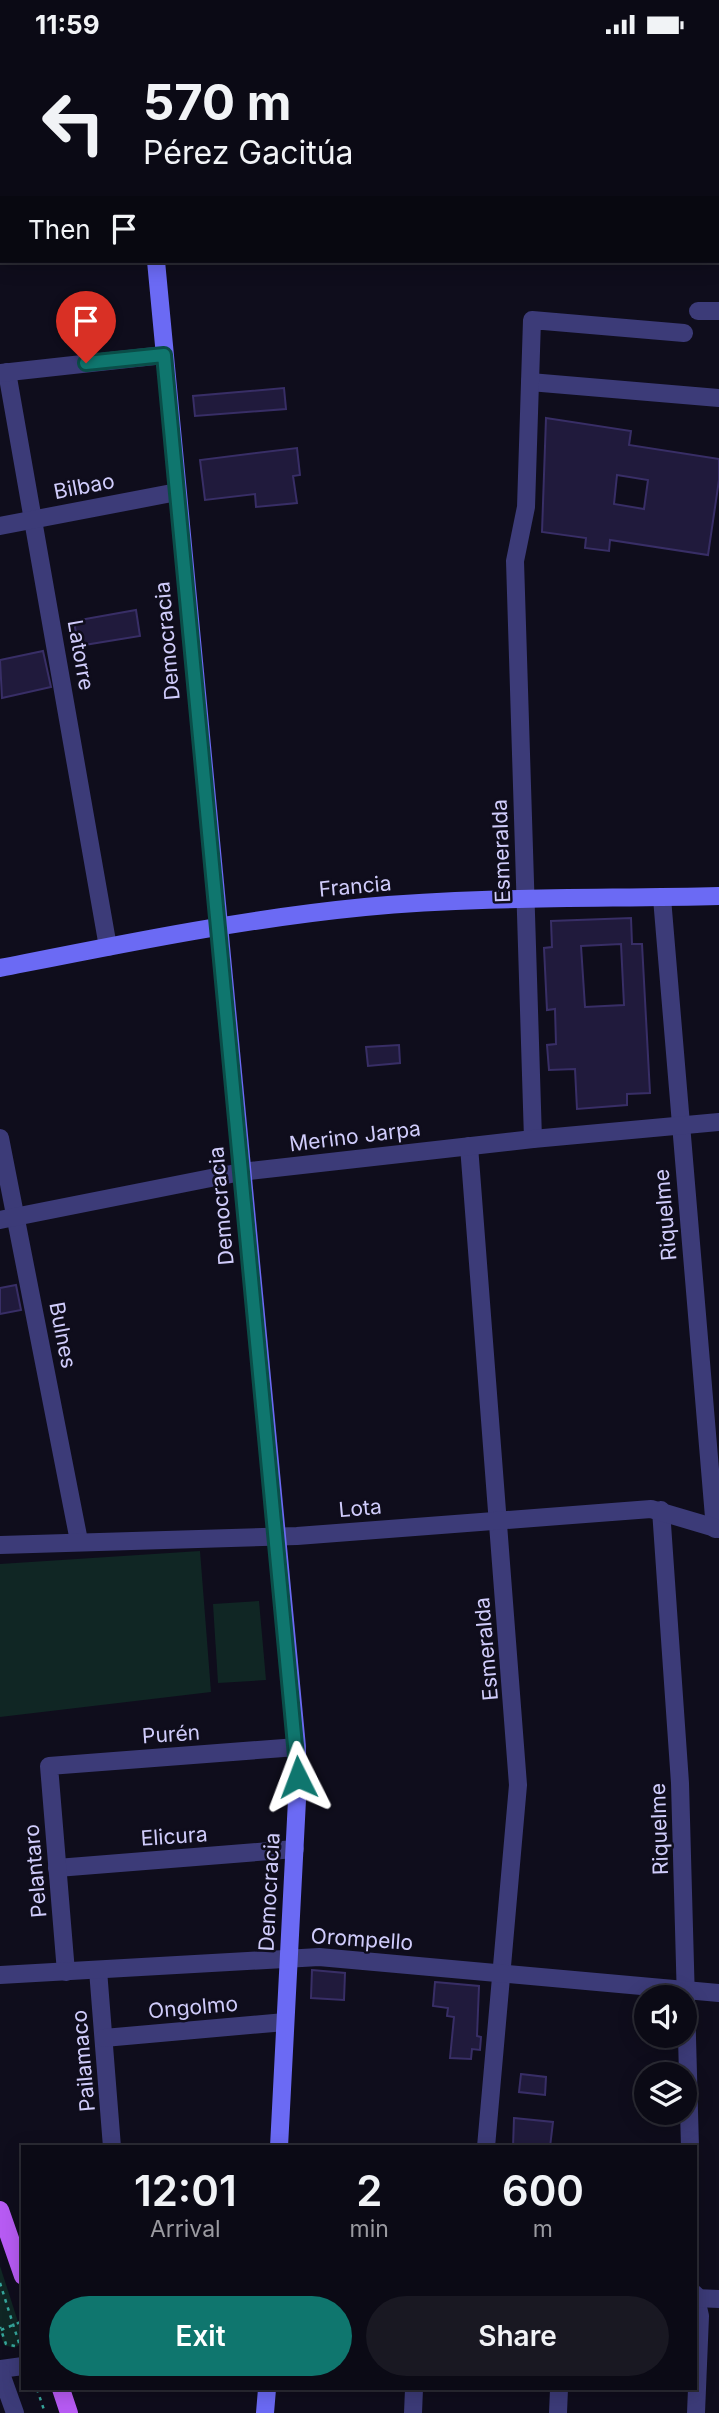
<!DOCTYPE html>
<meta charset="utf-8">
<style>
:root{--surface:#0b0a15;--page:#191822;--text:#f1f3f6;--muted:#9a9aa0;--line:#2b2b34;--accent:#0f766e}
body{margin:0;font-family:Inter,sans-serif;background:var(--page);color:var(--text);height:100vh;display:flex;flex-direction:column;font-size:26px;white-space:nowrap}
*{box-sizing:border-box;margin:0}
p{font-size:23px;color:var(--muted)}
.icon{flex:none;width:38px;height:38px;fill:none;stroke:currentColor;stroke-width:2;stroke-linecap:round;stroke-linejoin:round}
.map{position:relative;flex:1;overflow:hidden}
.panel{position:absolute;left:21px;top:2096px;width:676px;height:245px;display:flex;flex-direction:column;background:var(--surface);border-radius:0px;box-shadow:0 4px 18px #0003,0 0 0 2px var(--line)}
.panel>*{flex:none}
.top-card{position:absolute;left:0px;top:0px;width:719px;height:214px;box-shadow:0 4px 18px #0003,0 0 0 2px var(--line);background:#0b0a15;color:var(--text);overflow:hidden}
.controls{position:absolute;left:634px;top:1936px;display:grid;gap:14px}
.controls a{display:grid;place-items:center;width:63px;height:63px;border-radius:50%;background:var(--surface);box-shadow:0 4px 18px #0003,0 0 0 2px var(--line);font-size:35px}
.pin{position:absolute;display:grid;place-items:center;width:60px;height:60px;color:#fff;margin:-72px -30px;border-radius:50% 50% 50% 0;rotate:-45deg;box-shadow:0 0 7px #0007}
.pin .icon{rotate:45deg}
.me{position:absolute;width:77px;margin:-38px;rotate:357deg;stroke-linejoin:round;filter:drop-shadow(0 0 5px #0008)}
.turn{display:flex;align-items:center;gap:24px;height:147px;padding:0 28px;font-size:32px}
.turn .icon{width:91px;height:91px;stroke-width:2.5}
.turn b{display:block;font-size:49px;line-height:60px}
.then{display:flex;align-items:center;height:66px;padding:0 28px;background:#0003;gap:14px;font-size:26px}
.eta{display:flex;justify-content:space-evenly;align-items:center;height:119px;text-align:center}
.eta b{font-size:42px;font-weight:600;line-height:49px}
.primary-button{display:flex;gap:14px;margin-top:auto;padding:14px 28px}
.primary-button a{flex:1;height:80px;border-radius:42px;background:var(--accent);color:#fff;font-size:28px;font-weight:600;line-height:80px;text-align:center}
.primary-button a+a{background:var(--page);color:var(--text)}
.status{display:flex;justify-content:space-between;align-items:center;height:49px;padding:0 35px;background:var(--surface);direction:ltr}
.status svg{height:19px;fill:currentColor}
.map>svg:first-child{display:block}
.green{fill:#102624}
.building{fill:#201a3c;stroke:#382e66;stroke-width:2;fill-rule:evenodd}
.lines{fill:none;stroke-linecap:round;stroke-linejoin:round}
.path{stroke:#36a69c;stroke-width:2.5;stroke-dasharray:3.5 5;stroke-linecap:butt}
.street{stroke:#3c3b78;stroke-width:18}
.secondary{stroke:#6b6af4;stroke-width:18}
.primary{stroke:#b75bf3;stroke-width:18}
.route-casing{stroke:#0a4d48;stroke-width:18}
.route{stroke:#0f766e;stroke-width:12}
.labels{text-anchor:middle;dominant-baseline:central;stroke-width:5;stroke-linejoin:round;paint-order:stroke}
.street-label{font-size:21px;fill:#d0ccfb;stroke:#0f0d1c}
</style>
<div class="status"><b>11:59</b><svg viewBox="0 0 49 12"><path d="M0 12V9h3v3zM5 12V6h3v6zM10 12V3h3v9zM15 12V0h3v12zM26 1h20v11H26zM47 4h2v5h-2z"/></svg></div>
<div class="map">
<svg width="719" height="2364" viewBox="0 0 719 2364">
<rect width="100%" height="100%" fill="#0f0d1c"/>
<g class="green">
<polygon points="200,1502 211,1643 0,1668 0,1515"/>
<polygon points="259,1552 266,1631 218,1634 213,1555"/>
<polygon points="0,2217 23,2288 23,2294 14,2299 4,2296 0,2284"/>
</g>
<g class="building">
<polygon points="284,339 286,360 195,367 193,347"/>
<path d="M546,369L631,382L629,396L719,410V431L708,506L610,491L609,502L585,499L586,489L542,483ZM617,426L648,431L644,460L614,455Z"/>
<polygon points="297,399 300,426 293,427 297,454 256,458 255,445 205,451 200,411"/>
<polygon points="136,561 140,587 78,597 74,572"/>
<polygon points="43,602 51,638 2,649 0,611"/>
<path d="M631,869L632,895H642L650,1044L627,1045V1056L577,1060L575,1020L549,1021L547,996L556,995L555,960L547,961L544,899L552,898L551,872ZM621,895L624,956L585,958L581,897Z"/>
<polygon points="399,996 400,1014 368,1017 366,998"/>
<polygon points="16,1236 21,1261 0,1265 0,1239"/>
<polygon points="312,1921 345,1924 344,1951 311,1949"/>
<polygon points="435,1933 479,1937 477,1987 481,1988 480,2001 472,2000 471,2010 450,2009 454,1968 447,1967 448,1959 433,1957"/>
<polygon points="521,2025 546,2028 545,2046 519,2043"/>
<polygon points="514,2069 553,2073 550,2098 513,2098"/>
</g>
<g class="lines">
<g class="path">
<polyline points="0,2234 19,2294 15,2297 6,2295 0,2278"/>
<polyline points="1,2281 23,2272"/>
<polyline points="37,2340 45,2364"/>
</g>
<g class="street">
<polyline points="718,158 719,158"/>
<polyline points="698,262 719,262"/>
<polyline points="7,323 108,898"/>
<polyline points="0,324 164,306"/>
<polyline points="530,333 719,349"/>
<polyline points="0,477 177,443"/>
<polyline points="662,849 715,1480"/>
<polyline points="0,1089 79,1492"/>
<polyline points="533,1090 515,512 526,458 532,271 684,284"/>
<polyline points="469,1097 518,1736 486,2098"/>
<polyline points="0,1171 241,1123 533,1090 719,1073"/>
<polyline points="661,1461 680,1734 690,2098"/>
<polyline points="0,1496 297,1487 651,1460 719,1480"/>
<polyline points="57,1819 295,1800"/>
<polyline points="98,1921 112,2098"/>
<polyline points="66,1923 49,1717 297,1698"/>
<polyline points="0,1926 319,1908 719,1944"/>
<polyline points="104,1989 285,1973"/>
<polyline points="695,2245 700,2267 696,2364"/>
<polyline points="695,2249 719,2250"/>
<polyline points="0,2320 23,2317"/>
<polyline points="0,2322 15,2364"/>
<polyline points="413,2364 414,2340"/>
<polyline points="558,2364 559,2340"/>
</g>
<g class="secondary">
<polyline points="143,0 143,2"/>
<polyline points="0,138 2,138"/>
<polyline points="156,212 297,1698 297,1751 279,2098"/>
<path d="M0,919C121,895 242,870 365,858C483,847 601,850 719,847"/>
<polyline points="265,2364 267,2340"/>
</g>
<g class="primary">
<polyline points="0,2161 23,2227"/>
<polyline points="61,2340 69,2364"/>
</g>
</g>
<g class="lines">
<g class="route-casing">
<polyline id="route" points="86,314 164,306 298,1728"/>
</g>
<use href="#route" class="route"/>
</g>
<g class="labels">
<g class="street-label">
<text transform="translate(84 437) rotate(-11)">Bilbao</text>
<text transform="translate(167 592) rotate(-95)">Democracia</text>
<text transform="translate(81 606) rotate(80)">Latorre</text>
<text transform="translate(501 802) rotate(-92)">Esmeralda</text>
<text transform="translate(355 837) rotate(-5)">Francia</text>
<text transform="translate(355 1087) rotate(-7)">Merino Jarpa</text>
<text transform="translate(221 1157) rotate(-95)">Democracia</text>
<text transform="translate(665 1166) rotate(-95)">Riquelme</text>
<text transform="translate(63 1286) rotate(79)">Bulnes</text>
<text transform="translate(360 1459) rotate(-5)">Lota</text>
<text transform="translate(486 1600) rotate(-95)">Esmeralda</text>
<text transform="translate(171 1685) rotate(-4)">Purén</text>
<text transform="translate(659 1780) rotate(-92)">Riquelme</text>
<text transform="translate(174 1787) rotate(-4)">Elicura</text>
<text transform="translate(35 1822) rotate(-95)">Pelantaro</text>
<text transform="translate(269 1843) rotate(-87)">Democracia</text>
<text transform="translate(362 1890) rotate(4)">Orompello</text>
<text transform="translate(193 1958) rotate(-5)">Ongolmo</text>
<text transform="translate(83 2012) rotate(-95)">Pailamaco</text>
</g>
</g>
</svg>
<div class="controls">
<a><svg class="icon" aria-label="sound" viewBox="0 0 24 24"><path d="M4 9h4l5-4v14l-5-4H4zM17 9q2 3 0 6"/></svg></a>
<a><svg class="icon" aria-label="layers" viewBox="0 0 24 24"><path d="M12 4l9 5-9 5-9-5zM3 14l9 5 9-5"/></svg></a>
</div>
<div class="pin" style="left:86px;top:314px;background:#d93025"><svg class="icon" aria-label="arrive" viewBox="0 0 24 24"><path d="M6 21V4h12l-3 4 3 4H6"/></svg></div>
<svg class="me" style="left:298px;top:1728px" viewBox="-20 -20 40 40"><path d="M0-17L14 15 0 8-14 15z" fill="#0f766e" stroke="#fff" stroke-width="4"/></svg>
<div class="top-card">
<div class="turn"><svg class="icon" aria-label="left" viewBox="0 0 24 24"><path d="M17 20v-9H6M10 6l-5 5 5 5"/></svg><div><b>570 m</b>Pérez Gacitúa</div></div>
<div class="then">Then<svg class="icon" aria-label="arrive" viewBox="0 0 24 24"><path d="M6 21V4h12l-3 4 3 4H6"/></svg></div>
</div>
<section class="panel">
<div class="eta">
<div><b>12:01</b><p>Arrival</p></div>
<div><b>2</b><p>min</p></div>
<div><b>600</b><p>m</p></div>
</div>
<div class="primary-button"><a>Exit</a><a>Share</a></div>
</section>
</div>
